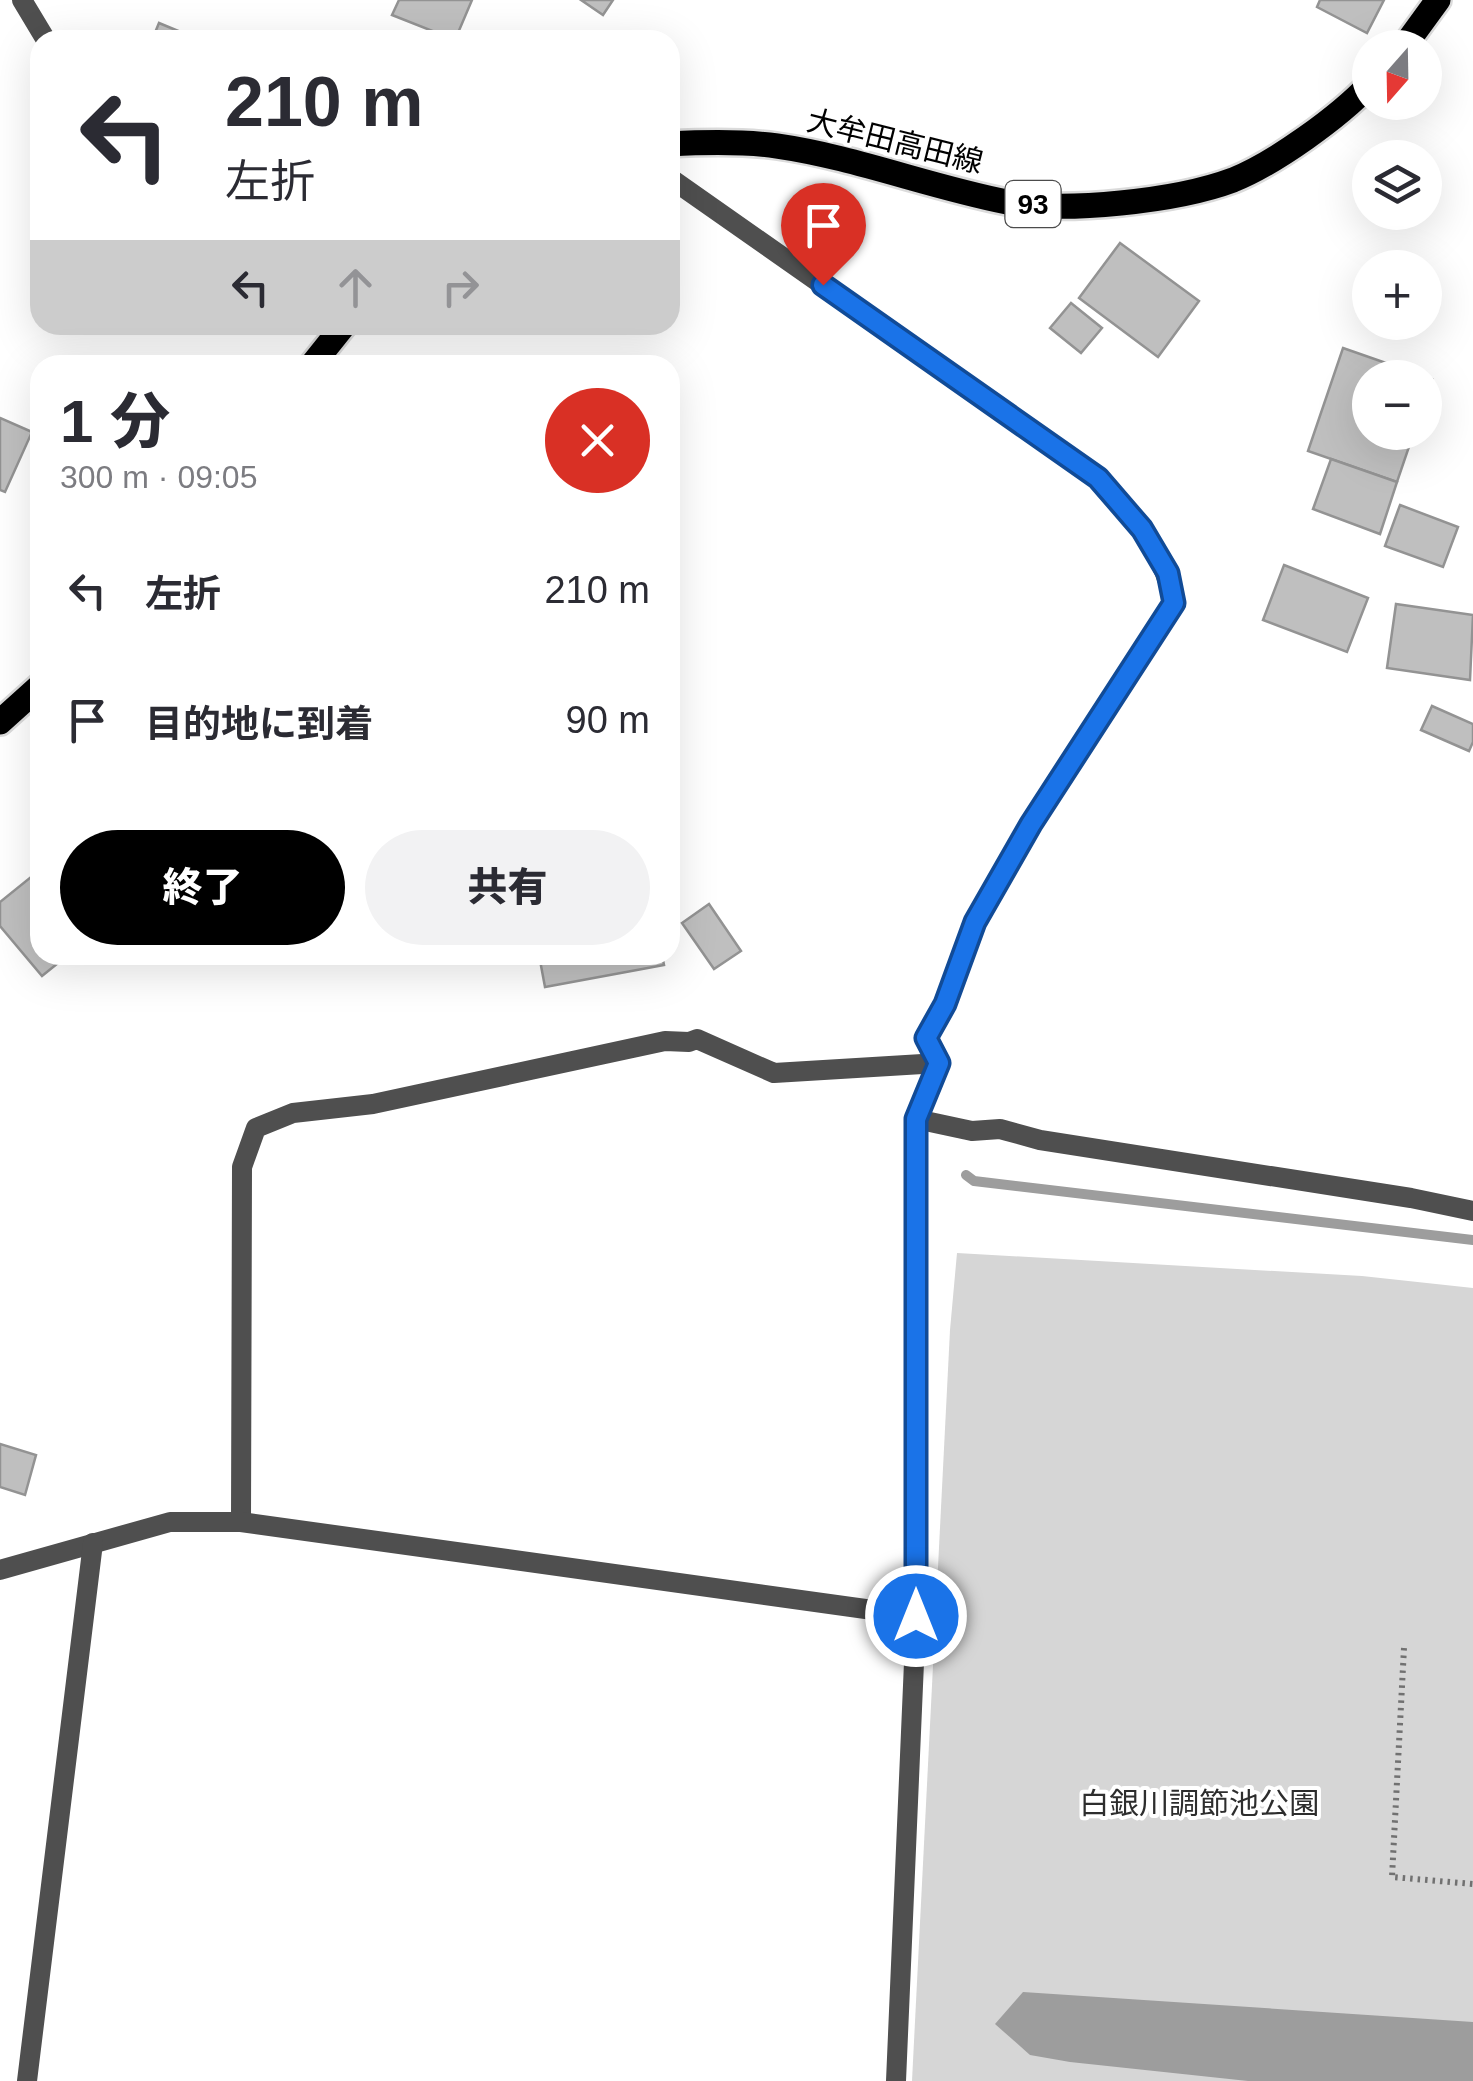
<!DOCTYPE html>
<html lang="ja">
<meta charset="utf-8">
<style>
:root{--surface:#fff;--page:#f2f2f3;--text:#2b2b33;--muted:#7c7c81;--accent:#000}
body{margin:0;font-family:Arial,"Noto Sans JP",sans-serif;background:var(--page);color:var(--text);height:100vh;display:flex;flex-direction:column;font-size:38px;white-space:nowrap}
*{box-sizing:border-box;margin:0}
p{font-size:32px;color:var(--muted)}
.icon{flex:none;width:55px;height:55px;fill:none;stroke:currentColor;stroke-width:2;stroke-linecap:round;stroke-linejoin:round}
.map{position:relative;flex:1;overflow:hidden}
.side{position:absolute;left:30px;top:355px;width:650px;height:610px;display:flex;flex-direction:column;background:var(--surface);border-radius:30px;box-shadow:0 10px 40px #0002}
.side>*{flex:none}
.hud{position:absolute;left:30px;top:30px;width:650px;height:305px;border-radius:30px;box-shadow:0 10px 40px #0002;background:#fff;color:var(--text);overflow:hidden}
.needle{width:65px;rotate:200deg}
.fabs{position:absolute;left:1352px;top:30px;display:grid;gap:20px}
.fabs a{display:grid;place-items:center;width:90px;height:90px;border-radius:50%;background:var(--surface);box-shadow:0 10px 40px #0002;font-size:50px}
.pin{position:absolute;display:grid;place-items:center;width:85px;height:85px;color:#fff;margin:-102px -42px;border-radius:50% 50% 50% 0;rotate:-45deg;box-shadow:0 0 10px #0007}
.pin .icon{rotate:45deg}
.me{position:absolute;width:110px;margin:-55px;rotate:0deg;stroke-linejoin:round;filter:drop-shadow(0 0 8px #0008)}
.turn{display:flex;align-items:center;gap:35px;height:210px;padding:0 30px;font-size:45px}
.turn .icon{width:130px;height:130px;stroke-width:2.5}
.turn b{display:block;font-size:70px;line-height:85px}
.lanes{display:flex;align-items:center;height:95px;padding:0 30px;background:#0003;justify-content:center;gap:50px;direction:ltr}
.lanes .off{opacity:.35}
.round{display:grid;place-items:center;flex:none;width:105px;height:105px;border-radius:52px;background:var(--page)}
.summary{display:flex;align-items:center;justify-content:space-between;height:170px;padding:0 30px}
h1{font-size:60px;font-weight:800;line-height:75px}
.cta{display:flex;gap:20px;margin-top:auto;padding:20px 30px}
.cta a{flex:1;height:115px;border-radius:60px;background:var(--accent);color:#fff;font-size:40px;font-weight:800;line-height:115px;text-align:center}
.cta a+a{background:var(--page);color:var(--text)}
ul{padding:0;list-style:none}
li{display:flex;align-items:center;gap:30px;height:130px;padding:0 30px}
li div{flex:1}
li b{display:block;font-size:38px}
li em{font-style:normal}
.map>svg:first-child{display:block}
.green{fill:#d6d6d6}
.water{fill:#9d9d9d}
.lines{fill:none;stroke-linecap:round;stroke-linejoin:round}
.stream{stroke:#9d9d9d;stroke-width:10}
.building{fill:#bfbfbf;stroke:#939393;stroke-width:2.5}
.primary-casing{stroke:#dbdbdb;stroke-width:30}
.path{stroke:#717171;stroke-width:6;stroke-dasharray:2.5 5;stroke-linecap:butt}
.minor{stroke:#4f4f4f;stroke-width:20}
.primary{stroke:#000;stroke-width:25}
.route-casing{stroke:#114b97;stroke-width:25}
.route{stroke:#1a73e8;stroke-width:18}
.labels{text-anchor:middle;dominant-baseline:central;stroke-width:8;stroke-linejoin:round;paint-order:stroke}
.shield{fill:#fff;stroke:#4c4c4c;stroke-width:2.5}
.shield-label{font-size:28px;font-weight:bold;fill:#000}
.street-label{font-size:30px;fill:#000;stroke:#fff}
.park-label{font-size:30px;fill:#2d2d2d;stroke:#fff}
</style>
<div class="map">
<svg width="1473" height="2081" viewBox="0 0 1473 2081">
<rect width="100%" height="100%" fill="#fff"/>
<polygon class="green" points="957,1253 1362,1276 1473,1288 1473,2081 912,2081 950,1330"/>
<polygon class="water" points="1023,1992 1473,2022 1473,2081 1248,2081 1070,2062 1030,2055 995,2024"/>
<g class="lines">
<polyline class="stream" points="966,1175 974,1181 1473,1240"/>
</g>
<g class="building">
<polygon points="399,0 472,0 455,40 392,15"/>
<polygon points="581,0 613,0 603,15"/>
<polygon points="1320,0 1384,0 1367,33 1317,7"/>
<polygon points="159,23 200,40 152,40"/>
<polygon points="1120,243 1199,301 1158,357 1079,298"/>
<polygon points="1071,303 1102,328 1081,353 1050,328"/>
<polygon points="1343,348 1432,379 1425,400 1425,378 1370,378 1370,432 1414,432 1397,482 1308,451"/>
<polygon points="0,418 32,432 5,492 0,490"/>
<polygon points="1331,459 1397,482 1380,534 1313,509"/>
<polygon points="1400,505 1458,527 1443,567 1385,546"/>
<polygon points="1284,565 1368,598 1347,652 1263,620"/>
<polygon points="1396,604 1473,615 1470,680 1387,668"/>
<polygon points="1432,706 1473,724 1473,742 1469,751 1421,730"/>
<polygon points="36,873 40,879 40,955 68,955 42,976 0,926 0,902"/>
<polygon points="709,904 741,951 714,969 682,923"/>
<polygon points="539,955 662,955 664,965 545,987"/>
<polygon points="0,1444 36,1455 25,1495 0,1487"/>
</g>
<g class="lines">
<g class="primary-casing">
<g id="primary">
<polyline points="1403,48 1438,0"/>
<path d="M670,144C706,142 741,141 777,146C854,157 930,187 1007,202C1065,213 1177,201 1233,180C1275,163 1339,117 1370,84"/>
<polyline points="312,365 344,325"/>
<polyline points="0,722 40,686"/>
</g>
</g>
<polyline class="path" points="1404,1648 1392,1877 1473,1884"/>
<g class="minor">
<polyline points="22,0 46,40"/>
<path d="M670,178L1098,478C1132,518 1163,550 1174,603L1031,824L975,922L945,1004L927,1038L939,1063L916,1119V1616L896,2081"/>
<polyline points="916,1119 972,1131 1000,1129 1040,1140 1411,1198 1473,1211"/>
<polyline points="241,1522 242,1167 256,1128 293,1113 373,1104 665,1041 689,1042 697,1039 774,1073 939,1063"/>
<polyline points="0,1570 170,1522 241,1522 916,1616"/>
<polyline points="27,2081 93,1543"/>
</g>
<use href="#primary" class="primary"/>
</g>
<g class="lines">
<g class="route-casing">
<polyline id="route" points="823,285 1098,478 1142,529 1168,573 1174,603 1031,824 975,922 945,1004 926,1038 939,1063 916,1119 916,1616"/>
</g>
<use href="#route" class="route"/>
</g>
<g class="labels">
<rect class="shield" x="1005.5" y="181" width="55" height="46" rx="8"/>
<g class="shield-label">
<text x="1033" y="204">93</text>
</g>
<g class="street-label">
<text transform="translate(895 141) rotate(14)">大牟田高田線</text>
</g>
<g class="park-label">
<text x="1199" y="1803">白銀川調節池公園</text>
</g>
</g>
</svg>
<div class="fabs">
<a><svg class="needle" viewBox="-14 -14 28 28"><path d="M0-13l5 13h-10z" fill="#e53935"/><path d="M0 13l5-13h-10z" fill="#7c7c81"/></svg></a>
<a><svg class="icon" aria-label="layers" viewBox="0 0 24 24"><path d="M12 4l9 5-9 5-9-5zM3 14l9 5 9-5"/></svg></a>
<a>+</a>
<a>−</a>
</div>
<div class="pin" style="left:823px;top:285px;background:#d93025"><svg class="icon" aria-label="arrive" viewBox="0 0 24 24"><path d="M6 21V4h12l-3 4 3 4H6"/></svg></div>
<svg class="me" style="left:916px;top:1616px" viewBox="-20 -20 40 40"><circle r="17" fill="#1a73e8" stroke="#fff" stroke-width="3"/><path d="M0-11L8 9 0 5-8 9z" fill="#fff"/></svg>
<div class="hud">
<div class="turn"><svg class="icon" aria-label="left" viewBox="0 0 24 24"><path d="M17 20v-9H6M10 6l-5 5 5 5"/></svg><div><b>210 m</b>左折</div></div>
<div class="lanes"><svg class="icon" aria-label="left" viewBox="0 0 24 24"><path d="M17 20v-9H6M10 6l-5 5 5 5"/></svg><svg class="icon off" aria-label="ahead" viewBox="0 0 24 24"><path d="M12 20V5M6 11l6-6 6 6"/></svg><svg class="icon off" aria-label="right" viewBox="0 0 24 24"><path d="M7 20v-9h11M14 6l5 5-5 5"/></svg></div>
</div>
<section class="side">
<div class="summary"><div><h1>1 分</h1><p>300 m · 09:05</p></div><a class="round" style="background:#d93025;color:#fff"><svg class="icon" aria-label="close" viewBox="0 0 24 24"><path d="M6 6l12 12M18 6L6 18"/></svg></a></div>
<ul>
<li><svg class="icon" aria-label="left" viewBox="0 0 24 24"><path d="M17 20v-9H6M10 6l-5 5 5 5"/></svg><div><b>左折</b></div><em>210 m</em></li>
<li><svg class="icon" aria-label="arrive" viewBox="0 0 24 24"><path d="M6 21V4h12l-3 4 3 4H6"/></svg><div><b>目的地に到着</b></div><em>90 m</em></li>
</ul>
<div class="cta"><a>終了</a><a>共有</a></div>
</section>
</div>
